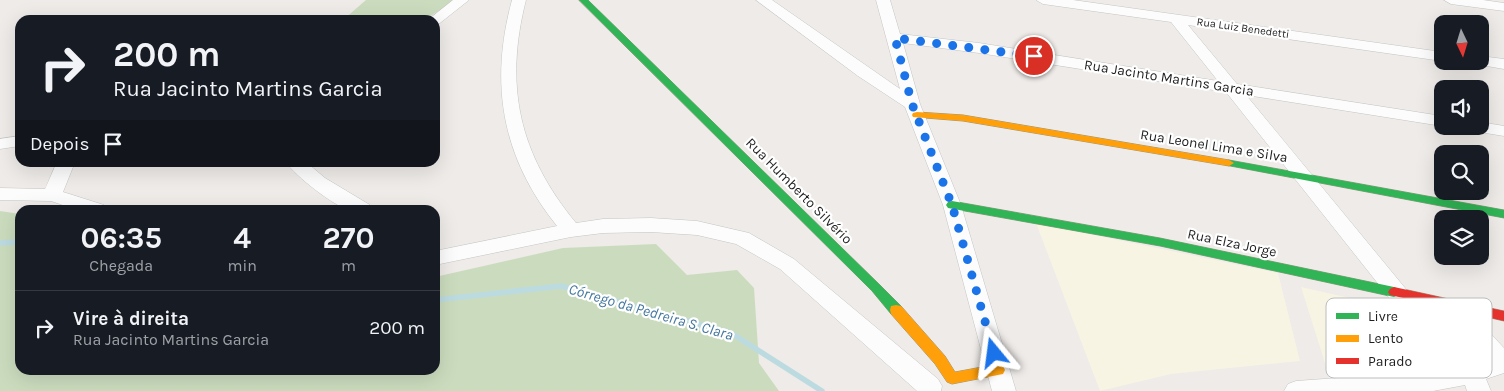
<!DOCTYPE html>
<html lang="pt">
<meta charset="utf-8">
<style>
:root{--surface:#171b24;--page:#242831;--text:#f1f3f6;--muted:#9ea1a6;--line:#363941}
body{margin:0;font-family:Karla,sans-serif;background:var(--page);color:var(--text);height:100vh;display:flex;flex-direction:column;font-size:19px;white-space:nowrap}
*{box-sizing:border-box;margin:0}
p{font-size:16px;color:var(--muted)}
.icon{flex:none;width:28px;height:28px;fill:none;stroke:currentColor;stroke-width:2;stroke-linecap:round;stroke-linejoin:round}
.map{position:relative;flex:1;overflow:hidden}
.sheet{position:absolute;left:15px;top:205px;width:425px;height:170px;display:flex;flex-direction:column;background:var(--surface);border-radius:15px;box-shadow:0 5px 20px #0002}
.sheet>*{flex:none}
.guide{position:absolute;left:15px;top:15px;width:425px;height:152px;border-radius:15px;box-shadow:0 5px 20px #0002;background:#171b24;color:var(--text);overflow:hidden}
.needle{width:32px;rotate:176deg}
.fabs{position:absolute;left:1434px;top:15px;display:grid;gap:10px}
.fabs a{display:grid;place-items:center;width:55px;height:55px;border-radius:10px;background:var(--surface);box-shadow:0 5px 20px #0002;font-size:25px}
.pin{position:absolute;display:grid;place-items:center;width:42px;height:42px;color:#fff;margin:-21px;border:2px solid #fff;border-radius:50%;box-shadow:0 1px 5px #0007}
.me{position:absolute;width:55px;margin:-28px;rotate:344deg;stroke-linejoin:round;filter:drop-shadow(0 0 4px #0008)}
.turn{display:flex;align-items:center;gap:18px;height:105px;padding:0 15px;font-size:22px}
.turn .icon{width:65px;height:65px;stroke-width:2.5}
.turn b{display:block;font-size:35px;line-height:42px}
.then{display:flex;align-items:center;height:48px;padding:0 15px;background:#0003;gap:10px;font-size:19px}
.eta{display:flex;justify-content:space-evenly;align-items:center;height:85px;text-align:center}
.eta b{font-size:30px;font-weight:700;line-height:35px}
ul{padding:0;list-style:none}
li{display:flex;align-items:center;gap:15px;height:75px;padding:0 15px;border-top:1px solid var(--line)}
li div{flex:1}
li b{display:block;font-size:19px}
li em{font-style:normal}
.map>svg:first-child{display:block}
.education{fill:#f7f4e4}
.forest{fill:#cbdcbe}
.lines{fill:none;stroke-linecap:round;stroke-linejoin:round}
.stream{stroke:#bcdbe0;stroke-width:5.5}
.street-casing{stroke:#c6c5c4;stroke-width:1}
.fast-casing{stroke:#989780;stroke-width:1}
.slow-casing{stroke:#989780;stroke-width:1}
.jam-casing{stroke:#989780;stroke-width:1}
.street{fill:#fcfcfc;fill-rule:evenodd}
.fast{fill:#30b455;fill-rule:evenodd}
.slow{fill:#ff9f0a;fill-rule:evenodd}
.jam{fill:#e5322d;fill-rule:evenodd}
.route{stroke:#1a73e8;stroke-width:9;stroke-dasharray:0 16.2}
.labels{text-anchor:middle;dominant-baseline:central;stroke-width:4.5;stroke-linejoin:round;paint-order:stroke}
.far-street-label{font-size:11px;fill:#1f1f1f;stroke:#fff}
.street-label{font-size:14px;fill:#1f1f1f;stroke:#fff}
.water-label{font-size:15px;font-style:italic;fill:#46789f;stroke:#fff}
.key{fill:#fff;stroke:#bcbcbc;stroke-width:1}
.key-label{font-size:14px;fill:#1f1f1f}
</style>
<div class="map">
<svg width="1504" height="391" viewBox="0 0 1504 391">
<rect width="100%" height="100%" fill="#eeebe8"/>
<g class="education">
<polygon points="1036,223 1278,273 1300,361 1171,374 1100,391"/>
<polygon points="1301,287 1448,320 1467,343 1473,361 1463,371 1330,379"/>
</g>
<g class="forest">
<polygon points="366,0 456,0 424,20 343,20"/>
<polygon points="0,211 20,214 20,370 435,370 435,277 563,248 656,244 687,275 737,270 754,288 759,363 779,391 0,391"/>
</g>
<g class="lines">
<g class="stream">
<polyline points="0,243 20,242"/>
<polyline points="435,300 561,286 731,333 822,391"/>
</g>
<g class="street-casing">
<g id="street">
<polygon points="453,0 469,0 440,23 435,24 435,20 428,20"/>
<path d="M512,0H526C504,86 519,154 576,223L603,219L651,218L697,221L749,233L794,259L938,379L942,386L941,391H917L780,269L736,244L697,235L651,232L603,233L571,237L435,265V251L557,226C502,158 489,84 512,0Z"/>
<polygon points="756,0 772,0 900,89 876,0 890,0 900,34 979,43 1218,81 1171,22 1043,4 1036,0 1073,0 1442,52 1442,61 1188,25 1237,84 1442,116 1442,126 1246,95 1410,294 1407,300 1399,302 1391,300 1226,92 979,53 903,43 920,104 961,205 1016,391 992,391 943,205 905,107 858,76"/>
<polygon points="1444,0 1483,0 1504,3 1504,11 1451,4"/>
<polygon points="1480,56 1504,59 1504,69 1475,64 1473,61 1480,61"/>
<polygon points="1480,122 1504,126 1504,136 1467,130 1465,126 1480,126"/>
<polygon points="20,136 20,146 0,149 0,139"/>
<polygon points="57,162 75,162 63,192 104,205 107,210 77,210 51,201 0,200 0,188 45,189"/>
<path d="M286,162H306L325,178L370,205L373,210C366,210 356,212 349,210C334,206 295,176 286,162Z"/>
<polygon points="1461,300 1469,302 1489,332 1504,348 1504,373 1486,379 1491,391 1467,391 1465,385 1433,391 1284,391 1288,384 1296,381 1436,371 1471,365 1486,359 1473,344 1450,308 1453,302"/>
</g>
</g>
<g class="fast-casing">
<g id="fast">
<polygon points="579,0 588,0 880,285 901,306 902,310 901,314 896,315 891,314 872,291"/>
<polygon points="1229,160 1504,210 1504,218 1225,165 1224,163"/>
<polygon points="952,201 1160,238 1394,287 1398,289 1400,292 1398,295 1394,297 1160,246 948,208 946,205 948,202"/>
</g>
</g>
<g class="slow-casing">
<g id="slow">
<polygon points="917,112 963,115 1229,160 1234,163 1229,166 963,121 913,117 912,115 913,113"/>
<polygon points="896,305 901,306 945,356 955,372 998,364 1003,366 1005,370 1003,374 952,384 947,382 935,364 891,314 890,310 891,306"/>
</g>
</g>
<g class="jam-casing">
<polygon id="jam" points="1394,287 1504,311 1504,321 1390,295 1388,292 1390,289"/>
</g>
<use href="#street" class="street"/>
<use href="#fast" class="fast"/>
<use href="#slow" class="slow"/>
<use href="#jam" class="jam"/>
</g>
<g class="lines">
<polyline class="route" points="994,353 952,205 912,104 895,38 1034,56"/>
</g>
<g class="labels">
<g class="far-street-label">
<text transform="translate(1243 28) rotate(8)">Rua Luiz Benedetti</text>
</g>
<g class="street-label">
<text transform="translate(1169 78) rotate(9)">Rua Jacinto Martins Garcia</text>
<text transform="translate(1214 146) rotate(9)">Rua Leonel Lima e Silva</text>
<text transform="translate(799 191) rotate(45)">Rua Humberto Silvério</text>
<text transform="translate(1232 243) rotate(12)">Rua Elza Jorge</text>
</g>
<g class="water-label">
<text transform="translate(651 312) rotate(16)">Córrego da Pedreira S. Clara</text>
</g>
</g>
<rect x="1326" y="298" width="166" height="80" rx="8" class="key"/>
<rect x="1336" y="313" width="23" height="6" fill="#30b455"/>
<rect x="1336" y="335" width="23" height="7" fill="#ff9f0a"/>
<rect x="1336" y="358" width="23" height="6" fill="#e5322d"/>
<g class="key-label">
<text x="1368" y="321">Livre</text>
<text x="1368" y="343">Lento</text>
<text x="1368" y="366">Parado</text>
</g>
</svg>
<div class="fabs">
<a><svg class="needle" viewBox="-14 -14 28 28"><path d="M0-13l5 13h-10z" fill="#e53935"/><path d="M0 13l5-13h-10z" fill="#9ea1a6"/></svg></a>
<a><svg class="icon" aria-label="sound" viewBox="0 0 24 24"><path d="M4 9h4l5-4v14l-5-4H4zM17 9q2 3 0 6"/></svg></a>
<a><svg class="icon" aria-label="search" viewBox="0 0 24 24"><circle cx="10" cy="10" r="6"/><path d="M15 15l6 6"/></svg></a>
<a><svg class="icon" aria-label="layers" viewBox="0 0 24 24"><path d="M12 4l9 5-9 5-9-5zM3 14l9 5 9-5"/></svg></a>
</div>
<div class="pin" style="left:1034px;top:56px;background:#d93025"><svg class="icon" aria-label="arrive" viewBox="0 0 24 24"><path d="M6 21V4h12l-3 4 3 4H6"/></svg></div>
<svg class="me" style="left:994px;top:353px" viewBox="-20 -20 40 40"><path d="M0-17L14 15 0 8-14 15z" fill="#1a73e8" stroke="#fff" stroke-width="4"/></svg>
<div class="guide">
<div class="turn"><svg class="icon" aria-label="right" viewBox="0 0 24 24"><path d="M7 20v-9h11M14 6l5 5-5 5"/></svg><div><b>200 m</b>Rua Jacinto Martins Garcia</div></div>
<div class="then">Depois<svg class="icon" aria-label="arrive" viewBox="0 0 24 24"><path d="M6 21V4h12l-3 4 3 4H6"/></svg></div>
</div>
<section class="sheet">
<div class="eta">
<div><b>06:35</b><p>Chegada</p></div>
<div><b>4</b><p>min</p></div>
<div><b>270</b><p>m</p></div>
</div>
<ul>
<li><svg class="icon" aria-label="right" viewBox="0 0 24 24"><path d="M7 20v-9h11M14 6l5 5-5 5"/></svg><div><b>Vire à direita</b><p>Rua Jacinto Martins Garcia</p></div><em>200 m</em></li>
</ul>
</section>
</div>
